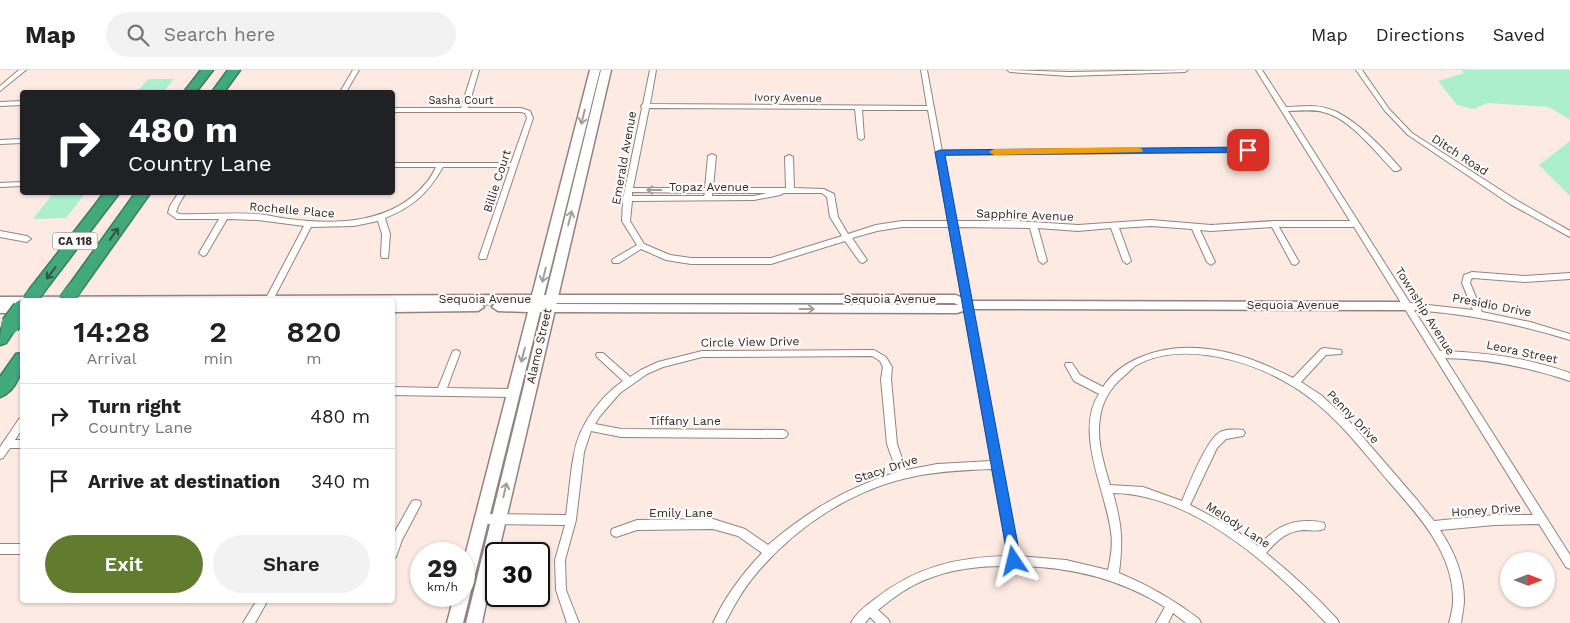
<!DOCTYPE html>
<style>
:root{--surface:#fff;--page:#f2f2f2;--text:#222;--muted:#767676;--line:#e0e0e0;--accent:#627c2f}
body{margin:0;font-family:"Work Sans",sans-serif;background:var(--page);color:var(--text);height:100vh;display:flex;flex-direction:column;font-size:19px;white-space:nowrap}
*{box-sizing:border-box;margin:0}
p{font-size:16px;color:var(--muted)}
.icon{flex:none;width:28px;height:28px;fill:none;stroke:currentColor;stroke-width:2;stroke-linecap:round;stroke-linejoin:round}
.map{position:relative;flex:1;overflow:hidden}
.panel{position:absolute;left:20px;top:228px;width:375px;height:305px;display:flex;flex-direction:column;background:var(--surface);border-radius:5px;box-shadow:0 1px 4px #0004}
.panel>*{flex:none}
.top-card{position:absolute;left:20px;top:20px;width:375px;height:105px;border-radius:5px;box-shadow:0 1px 4px #0004;background:#202124;color:#fff;overflow:hidden}
.needle{width:32px;rotate:90deg}
.buttons{position:absolute;left:1500px;top:482px;display:grid;gap:10px}
.buttons a{display:grid;place-items:center;width:55px;height:55px;border-radius:50%;background:var(--surface);box-shadow:0 1px 4px #0004;font-size:25px}
.speed{position:absolute;left:410px;top:472px;display:flex;gap:10px;font-size:25px;font-weight:700;text-align:center}
.speed>*{display:grid;place-content:center;width:65px;height:65px;border-radius:50%;background:var(--surface);box-shadow:0 1px 4px #0004;line-height:1}
.speed small{font-size:12px;font-weight:400}
.speed .limit{border:2px solid #111;border-radius:8px;background:#fff;color:#111}
.pin{position:absolute;display:grid;place-items:center;width:42px;height:42px;color:#fff;margin:-21px;border-radius:10px;box-shadow:0 2px 8px #0006}
.me{position:absolute;width:55px;margin:-28px;rotate:350deg;stroke-linejoin:round;filter:drop-shadow(0 0 4px #0008)}
.turn{display:flex;align-items:center;gap:18px;height:105px;padding:0 25px;font-size:22px}
.turn .icon{width:65px;height:65px;stroke-width:2.5}
.turn b{display:block;font-size:35px;line-height:42px}
.eta{display:flex;justify-content:space-evenly;align-items:center;height:85px;text-align:center}
.eta b{font-size:30px;font-weight:600;line-height:35px}
.button{display:flex;gap:10px;margin-top:auto;padding:10px 25px}
.button a{flex:1;height:58px;border-radius:30px;background:var(--accent);color:#fff;font-size:20px;font-weight:600;line-height:58px;text-align:center}
.button a+a{background:var(--page);color:var(--text)}
ul{padding:0;list-style:none}
li{display:flex;align-items:center;gap:15px;height:65px;padding:0 25px;border-top:1px solid var(--line)}
li div{flex:1}
li b{display:block;font-size:19px}
li em{font-style:normal}
header{display:flex;align-items:center;gap:30px;box-sizing:border-box;height:70px;padding:0 25px;background:var(--surface);border-bottom:1px solid var(--line)}
header strong{font-size:24px}
nav{display:flex;gap:28px;margin-inline-start:auto;font-size:18px}
.search{width:350px;height:45px;background:var(--page);display:flex;align-items:center;gap:12px;box-sizing:border-box;padding:0 18px;border-radius:28px;color:var(--muted);font-size:19px}
.map>svg:first-child{display:block}
.green{fill:#acefcd}
.lines{fill:none;stroke-linecap:round;stroke-linejoin:round}
.minor-casing{stroke:#94837d;stroke-width:2}
.tertiary-casing{stroke:#94837d;stroke-width:3}
.secondary-casing{stroke:#94837d;stroke-width:3}
.motorway-casing{stroke:#3b7c5e;stroke-width:3}
.minor{fill:#fff;fill-rule:evenodd}
.tertiary{fill:#fff;fill-rule:evenodd}
.secondary{fill:#fff;fill-rule:evenodd}
.motorway{fill:#41a97c;fill-rule:evenodd}
.motorway-bridge-far1-casing{stroke:#3b7c5e;stroke-width:16;stroke-linecap:butt}
.motorway-bridge-casing{stroke:#3b7c5e;stroke-width:21;stroke-linecap:butt}
.motorway-bridge-far1{stroke:#41a97c;stroke-width:14}
.motorway-bridge{stroke:#41a97c;stroke-width:18}
.oneway{stroke:#a19f9d}
.oneway2{stroke:#355644}
.route{fill:#1a73e8;stroke:#114b97}
.slow{fill:#f59e0b}
.labels{text-anchor:middle;dominant-baseline:central;stroke-width:4.5;stroke-linejoin:round;paint-order:stroke}
.far-street-label{font-size:11px;fill:#2f2926;stroke:#fffbfa}
.shield{fill:#fffbfa;stroke:#6d6866;stroke-width:1}
.shield-label{font-size:11px;font-weight:bold;fill:#2f2926}
.street-label{font-size:12px;fill:#2f2926;stroke:#fffbfa}
</style>
<header>
<strong>Map</strong>
<div class="search"><svg class="icon" aria-label="search" viewBox="0 0 24 24"><circle cx="10" cy="10" r="6"/><path d="M15 15l6 6"/></svg>Search here</div>
<nav><a>Map</a><a>Directions</a><a>Saved</a></nav>
</header>
<div class="map">
<svg width="1570" height="553" viewBox="0 0 1570 553">
<rect width="100%" height="100%" fill="#fdebe3"/>
<g class="green">
<polygon points="1461,0 1570,0 1570,50 1549,37 1487,33 1474,39 1457,35 1438,11 1464,3"/>
<polygon points="148,9 174,9 163,22 137,22"/>
<polygon points="1570,71 1570,126 1539,95"/>
<polygon points="52,125 84,125 66,148 33,149"/>
</g>
<g class="lines">
<g class="minor-casing">
<g id="minor">
<polygon points="19,0 26,0 0,21 0,16"/>
<polygon points="353,0 359,0 346,22 340,22"/>
<path d="M473,0H479L468,38H521L530,41L533,48L486,189H480L479,187L510,97H443C428,123 413,137 385,148L390,164L388,188H382L381,186L382,164L378,151L354,156L311,157L273,230H265L304,156L258,150L227,149L206,185L203,186L199,183L219,149H177L168,143L170,136L179,122H186L178,136L176,142L179,144C205,145 232,142 258,144C269,145 278,148 289,149C336,155 393,154 426,113C430,109 433,103 436,97H392V93H511L527,48L525,43L521,42H392V38H461Z"/>
<path d="M650,0H656L650,34L927,36L921,0H927L942,81L1248,78L1252,80L1248,82L943,85L956,151H1015L1078,155L1151,150L1211,155L1274,151H1350L1256,0H1262L1286,37C1300,37 1315,34 1329,39C1353,46 1385,80 1401,99L1397,101H1394C1375,82 1350,48 1323,42C1312,39 1300,41 1288,41L1410,233L1473,240L1462,213L1464,205L1472,202L1525,206L1570,203V209L1525,212L1473,208L1471,209L1470,213L1482,242L1530,252L1570,264V270C1519,254 1468,244 1414,240L1440,281C1485,282 1528,288 1570,303V311C1528,297 1489,289 1445,288L1570,485V499L1566,497L1539,454L1494,455L1440,460C1454,481 1464,504 1464,530C1464,537 1462,545 1461,553H1449C1451,546 1453,538 1453,531C1454,484 1419,446 1390,413C1360,378 1334,342 1294,317C1253,291 1181,269 1135,296C1131,299 1128,303 1124,306C1111,317 1102,331 1100,348C1096,370 1104,394 1110,415L1143,417L1182,431C1189,415 1206,370 1220,362C1225,359 1238,359 1243,360L1245,363L1243,366L1226,369L1217,378L1190,435L1228,455L1258,476C1273,461 1285,451 1307,451C1313,451 1318,451 1324,453L1325,456L1324,459C1317,462 1310,460 1303,460C1286,461 1277,471 1266,483C1291,503 1315,525 1337,549L1339,553H1326C1274,497 1193,424 1113,423C1122,456 1123,470 1119,503C1148,515 1174,530 1199,549L1201,553H1186L1173,543L1168,553H1156L1165,537C1116,506 1062,495 1005,496C979,496 953,499 930,508C910,515 894,527 878,540L888,549L890,553H876L870,547L865,553H851C856,543 867,535 875,529C915,497 957,487 1008,486L992,399C967,400 941,401 916,406C854,418 796,456 756,504C743,519 734,536 725,553H713C725,527 742,504 762,483L738,466L713,459L637,460L616,467L612,465L611,462L612,459L637,450L713,449L745,459L768,475C809,440 845,419 897,402L887,374L881,309L883,297L880,291L872,286L702,287L663,297L647,304L620,323L600,346L595,354L621,359L783,360L786,361L788,364L786,367L783,368L621,367L591,361L584,382L576,450L565,490L566,520L579,553H567L556,520L555,490L565,455L481,454L477,452L476,449L477,446L481,444L566,445C569,425 570,404 574,384C579,355 600,327 623,311L597,287L596,285L597,283H603L630,307L641,300L658,292L702,281L874,280L886,287L892,297L891,309L897,374L906,400L937,394L991,391L949,157H902L877,161L852,168L867,190L863,193L860,192L845,171L771,194H691L666,190L641,179L619,193H613L612,191L613,189L637,175L622,151L623,129L642,38L641,36L643,34ZM649,38L855,39L858,68L861,70L864,68L862,40H928L948,151H902L876,155L848,164L838,147L834,124L824,119L794,118L793,87L789,85L785,87L786,118H713L716,86L712,84L708,86L705,118H633ZM632,122L705,123L704,126H632ZM712,123H767L754,126H712ZM784,123H822L827,127L830,147L842,166L771,188H691L670,185L644,174L630,151L632,131L754,130L780,125ZM1151,156L1192,159L1207,192L1211,195L1215,192L1200,160L1211,161L1272,157L1292,194L1295,195L1299,192L1279,157H1354L1533,445H1494L1434,451L1418,431L1349,351L1321,325L1301,312L1326,285L1341,284L1342,282L1341,280L1324,278L1321,279L1293,308C1247,284 1192,266 1141,287C1126,293 1112,303 1103,317L1080,305L1072,293H1066L1065,295L1074,311L1099,324C1074,362 1106,421 1111,462C1113,474 1111,487 1108,500L1066,490L1018,486L957,157L1030,158L1039,191L1043,194L1047,191L1038,158L1078,161L1111,158L1123,191L1127,194L1131,191L1119,158Z"/>
<polygon points="1007,0 1069,2 1188,0 1185,2 1069,6 1010,2"/>
<polygon points="1356,0 1362,0 1389,39 1412,63 1516,130 1570,161 1570,167 1510,134 1408,65 1385,41"/>
<polygon points="22,31 22,35 0,36 0,32"/>
<polygon points="22,69 22,73 0,74 0,70"/>
<polygon points="22,112 22,116 0,117 0,113"/>
<polygon points="0,161 27,166 31,169 27,172 0,167"/>
<polygon points="456,280 459,281 460,283 447,318 513,319 516,320 518,323 516,326 513,327 392,325 392,317 438,318 452,283 453,281"/>
<polygon points="22,348 22,359 15,370 22,370 22,378 10,378 3,388 0,389 0,377 19,349"/>
<polygon points="416,430 420,431 421,434 402,470 396,487 392,489 392,467 412,431"/>
<rect x="0" y="474" width="22" height="10"/>
<polygon points="257,530 268,530 255,553 243,553"/>
</g>
</g>
<g class="tertiary-casing">
<polygon id="tertiary" points="550,225 956,225 969,231 1408,232 1413,236 1408,240 969,239 957,243 548,242 543,238 548,234 958,235 954,233 550,233 545,229"/>
</g>
<g class="secondary-casing">
<polygon id="secondary" points="590,0 600,0 544,225 546,225 601,0 611,0 498,484 496,484 482,553 466,553 542,242 540,242 463,553 447,553 454,526 464,526 464,490 528,242 498,241 492,237 495,234 481,234 484,237 478,241 392,242 392,230 22,230 22,243 0,243 0,227 532,225"/>
</g>
<g class="motorway-casing">
<g id="motorway">
<polygon points="201,0 213,0 196,22 184,22"/>
<polygon points="228,0 240,0 224,22 212,22"/>
<polygon points="105,122 120,122 43,223 33,223 30,219 33,215"/>
<polygon points="136,122 151,122 80,222 70,222 67,218 70,214"/>
<path d="M10,249L16,251L18,255L6,273L0,275C0,264 0,253 10,249Z"/>
<path d="M22,283C24,298 17,321 0,327V307L16,284Z"/>
</g>
</g>
<use href="#minor" class="minor"/>
<use href="#tertiary" class="tertiary"/>
<use href="#secondary" class="secondary"/>
<use href="#motorway" class="motorway"/>
<g class="motorway-bridge-far1-casing">
<g id="motorway-bridge-far1">
<polyline points="30,230 38,219"/>
<polyline points="66,230 75,218"/>
</g>
</g>
<g class="motorway-bridge-casing">
<polyline id="motorway-bridge" points="10,255 22,239"/>
</g>
<use href="#motorway-bridge-far1" class="motorway-bridge-far1"/>
<use href="#motorway-bridge" class="motorway-bridge"/>
</g>
<defs><path id="oneway-shaft" d="M-6 0H5M1.5-3L5.5 0L1.5 3" fill="none" stroke-width="1.6" stroke-linecap="round" stroke-linejoin="round" transform="scale(1.25)"/></defs>
<g class="oneway">
<use href="#oneway-shaft" transform="translate(583 47) rotate(104)"/>
<use href="#oneway-shaft" transform="translate(654 120) rotate(-180)"/>
<use href="#oneway-shaft" transform="translate(570 148) rotate(-76)"/>
<use href="#oneway-shaft" transform="translate(544 205) rotate(104)"/>
<use href="#oneway-shaft" transform="translate(807 239)"/>
<use href="#oneway-shaft" transform="translate(523 285) rotate(105)"/>
<use href="#oneway-shaft" transform="translate(505 420) rotate(-77)"/>
</g>
<g class="oneway2">
<use href="#oneway-shaft" transform="translate(114 164) rotate(-54)"/>
<use href="#oneway-shaft" transform="translate(51 203) rotate(128)"/>
</g>
<polygon class="route" points="1248,77 1253,80 1252,82 945,85 1021,491 1019,495 1014,497 1009,495 935,82 940,80"/>
<polygon class="slow" points="1139,77 1143,80 1142,82 994,85 989,82 994,79"/>
<g class="labels">
<g class="far-street-label">
<text transform="translate(788 28) rotate(1)">Ivory Avenue</text>
<text x="461" y="30">Sasha Court</text>
</g>
<rect class="shield" x="52.5" y="162.5" width="45" height="17" rx="4"/>
<g class="shield-label">
<text x="75" y="171">CA 118</text>
</g>
<g class="street-label">
<text transform="translate(1460 85) rotate(33)">Ditch Road</text>
<text transform="translate(624 88) rotate(-80)">Emerald Avenue</text>
<text transform="translate(497 111) rotate(-72)">Billie Court</text>
<text x="709" y="117">Topaz Avenue</text>
<text transform="translate(292 140) rotate(5)">Rochelle Place</text>
<text transform="translate(1025 145) rotate(2)">Sapphire Avenue</text>
<text x="485" y="229">Sequoia Avenue</text>
<text x="890" y="229">Sequoia Avenue</text>
<text x="1293" y="235">Sequoia Avenue</text>
<text transform="translate(1492 235) rotate(11)">Presidio Drive</text>
<text transform="translate(1425 241) rotate(58)">Township Avenue</text>
<text transform="translate(750 272) rotate(-1)">Circle View Drive</text>
<text transform="translate(539 276) rotate(-77)">Alamo Street</text>
<text transform="translate(1522 282) rotate(12)">Leora Street</text>
<text transform="translate(1353 347) rotate(46)">Penny Drive</text>
<text x="685" y="351">Tiffany Lane</text>
<text transform="translate(886 399) rotate(-18)">Stacy Drive</text>
<text transform="translate(1486 440) rotate(-4)">Honey Drive</text>
<text x="681" y="443">Emily Lane</text>
<text transform="translate(1238 455) rotate(33)">Melody Lane</text>
</g>
</g>
</svg>
<div class="buttons">
<a><svg class="needle" viewBox="-14 -14 28 28"><path d="M0-13l5 13h-10z" fill="#e53935"/><path d="M0 13l5-13h-10z" fill="#767676"/></svg></a>
</div>
<div class="speed"><div>29<small>km/h</small></div><div class="limit">30</div></div>
<div class="pin" style="left:1248px;top:80px;background:#d93025"><svg class="icon" aria-label="arrive" viewBox="0 0 24 24"><path d="M6 21V4h12l-3 4 3 4H6"/></svg></div>
<svg class="me" style="left:1014px;top:491px" viewBox="-20 -20 40 40"><path d="M0-17L14 15 0 8-14 15z" fill="#1a73e8" stroke="#fff" stroke-width="4"/></svg>
<div class="top-card">
<div class="turn"><svg class="icon" aria-label="right" viewBox="0 0 24 24"><path d="M7 20v-9h11M14 6l5 5-5 5"/></svg><div><b>480 m</b>Country Lane</div></div>
</div>
<section class="panel">
<div class="eta">
<div><b>14:28</b><p>Arrival</p></div>
<div><b>2</b><p>min</p></div>
<div><b>820</b><p>m</p></div>
</div>
<ul>
<li><svg class="icon" aria-label="right" viewBox="0 0 24 24"><path d="M7 20v-9h11M14 6l5 5-5 5"/></svg><div><b>Turn right</b><p>Country Lane</p></div><em>480 m</em></li>
<li><svg class="icon" aria-label="arrive" viewBox="0 0 24 24"><path d="M6 21V4h12l-3 4 3 4H6"/></svg><div><b>Arrive at destination</b></div><em>340 m</em></li>
</ul>
<div class="button"><a>Exit</a><a>Share</a></div>
</section>
</div>
